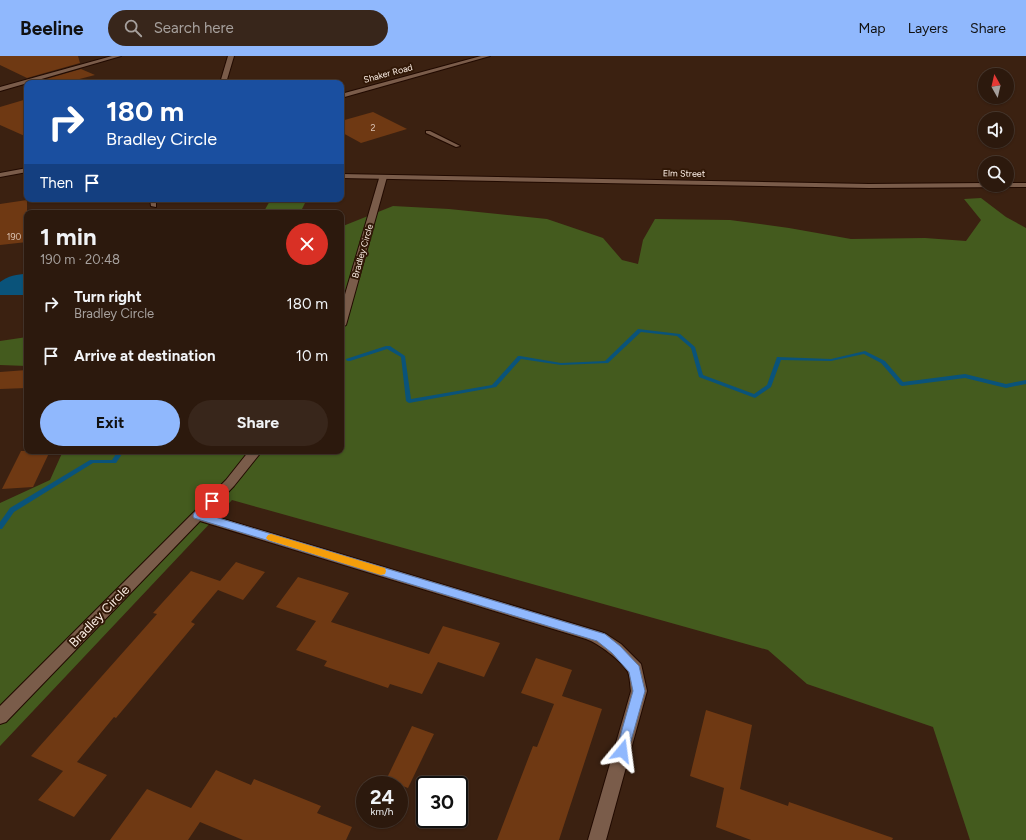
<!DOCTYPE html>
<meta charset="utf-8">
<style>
:root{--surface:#2c190d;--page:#38261b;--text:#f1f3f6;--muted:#a6a09d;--line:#48382e;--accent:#90b8fd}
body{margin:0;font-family:Figtree,sans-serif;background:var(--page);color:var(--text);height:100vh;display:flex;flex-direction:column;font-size:15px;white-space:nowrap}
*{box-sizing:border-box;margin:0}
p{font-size:13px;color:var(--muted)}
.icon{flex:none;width:22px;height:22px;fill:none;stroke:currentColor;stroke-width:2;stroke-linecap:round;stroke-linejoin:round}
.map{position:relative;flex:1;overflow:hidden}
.side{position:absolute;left:24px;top:154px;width:320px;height:244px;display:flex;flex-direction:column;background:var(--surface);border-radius:8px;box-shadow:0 1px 3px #0004,0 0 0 1px var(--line)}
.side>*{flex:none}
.banner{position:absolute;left:24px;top:24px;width:320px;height:122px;border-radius:8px;box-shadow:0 1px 3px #0004,0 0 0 1px var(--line);background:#1a4fa0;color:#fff;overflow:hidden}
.needle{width:26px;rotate:352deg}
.controls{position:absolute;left:978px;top:12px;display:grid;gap:8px}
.controls a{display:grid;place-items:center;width:36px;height:36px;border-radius:50%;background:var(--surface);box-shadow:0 1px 3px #0004,0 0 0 1px var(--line);font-size:20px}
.speed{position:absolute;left:356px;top:720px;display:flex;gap:8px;font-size:20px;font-weight:700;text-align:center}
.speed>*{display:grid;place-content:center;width:52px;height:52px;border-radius:50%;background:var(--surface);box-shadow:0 1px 3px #0004,0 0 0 1px var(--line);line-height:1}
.speed small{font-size:10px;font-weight:400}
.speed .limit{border:2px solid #111;border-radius:6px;background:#fff;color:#111}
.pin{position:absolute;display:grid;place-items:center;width:34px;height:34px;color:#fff;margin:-17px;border-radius:8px;box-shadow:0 2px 6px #0006}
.me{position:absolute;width:44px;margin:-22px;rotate:16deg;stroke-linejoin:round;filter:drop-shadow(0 0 3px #0008)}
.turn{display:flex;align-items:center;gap:14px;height:84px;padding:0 16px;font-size:18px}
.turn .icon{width:52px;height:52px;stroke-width:2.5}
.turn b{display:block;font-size:28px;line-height:34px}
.then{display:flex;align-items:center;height:38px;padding:0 16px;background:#0003;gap:8px;font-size:15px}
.round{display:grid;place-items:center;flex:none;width:42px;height:42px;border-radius:21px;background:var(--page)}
.headline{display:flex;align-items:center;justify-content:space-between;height:68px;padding:0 16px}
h1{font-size:24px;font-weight:700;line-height:30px}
.action{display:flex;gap:8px;margin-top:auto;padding:8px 16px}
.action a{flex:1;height:46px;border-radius:24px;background:var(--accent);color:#111;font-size:16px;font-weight:700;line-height:46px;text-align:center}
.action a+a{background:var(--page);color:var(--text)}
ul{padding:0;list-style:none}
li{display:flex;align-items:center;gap:12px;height:52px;padding:0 16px}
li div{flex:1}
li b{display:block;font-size:15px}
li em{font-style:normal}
header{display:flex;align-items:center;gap:24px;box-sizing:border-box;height:56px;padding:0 20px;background:var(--accent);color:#111}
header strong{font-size:19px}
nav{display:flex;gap:22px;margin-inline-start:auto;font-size:14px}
.search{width:280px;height:36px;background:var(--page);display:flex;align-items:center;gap:10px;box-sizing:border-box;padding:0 14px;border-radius:22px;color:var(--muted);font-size:15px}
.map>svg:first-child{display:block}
.forest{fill:#445b1e}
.water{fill:#0a537a}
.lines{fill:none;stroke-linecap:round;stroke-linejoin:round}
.stream{fill:#0a537a;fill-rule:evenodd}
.building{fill:#6f3913}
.lane-casing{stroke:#210a00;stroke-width:2}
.street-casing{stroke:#210a00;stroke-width:2}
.secondary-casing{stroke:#210a00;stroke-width:2}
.lane{fill:#7a5c4a;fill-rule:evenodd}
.street{fill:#7a5c4a;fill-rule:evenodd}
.secondary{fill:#7a5c4a;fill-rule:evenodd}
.route{fill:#90b8fd;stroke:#5e78a4}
.slow{fill:#f59e0b}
.labels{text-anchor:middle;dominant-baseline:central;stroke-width:4;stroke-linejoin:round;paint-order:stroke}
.far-street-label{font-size:9px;fill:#fef0e7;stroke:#311807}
.number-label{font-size:9px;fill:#dac2b2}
.near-street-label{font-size:13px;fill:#fef0e7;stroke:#311807}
</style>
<header>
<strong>Beeline</strong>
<div class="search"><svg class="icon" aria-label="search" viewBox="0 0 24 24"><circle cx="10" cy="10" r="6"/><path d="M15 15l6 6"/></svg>Search here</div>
<nav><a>Map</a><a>Layers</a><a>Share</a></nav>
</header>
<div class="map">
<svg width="1026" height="784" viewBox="0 0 1026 784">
<rect width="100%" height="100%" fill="#3b2111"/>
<g class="forest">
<polygon points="981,142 1006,161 1026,172 1026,784 970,784 933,671 807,628 768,594 232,444 0,690 0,447 50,424 63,395 341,395 341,175 343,170 393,150 449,153 547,163 603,182 622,204 638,208 643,184 655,163 730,164 789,172 851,183 925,182 966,185 981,164 964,143"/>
<polygon points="271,143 307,143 300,157 263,157"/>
<polygon points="27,281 27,310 0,309 0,285"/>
</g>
<path class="water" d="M27,218V239H0V226C8,220 17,218 27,218Z"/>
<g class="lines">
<g class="stream">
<polygon points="638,273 680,278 695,291 703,319 754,338 767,329 777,301 831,303 865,295 885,305 903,326 965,318 1006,328 1026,324 1026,328 1006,332 965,322 902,330 900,329 881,307 864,298 831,305 781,304 771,331 755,342 699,321 691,292 677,280 641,276 608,307 561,309 521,303 496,331 409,347 406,345 401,301 387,293 350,305 348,305 346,304 346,303 386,290 390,290 405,300 411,343 492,329 518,300 520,300 561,307 605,305"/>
<polygon points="118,395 124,395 116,407 93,407 14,456 2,473 0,473 0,466 10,452 90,404 112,404"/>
</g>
</g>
<g class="building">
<polygon points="0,0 78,0 80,7 27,22 0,9"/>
<polygon points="81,13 95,19 64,27 36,26"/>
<polygon points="27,43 27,81 0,69 0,51"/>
<polygon points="373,56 407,73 361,87 341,76 341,65"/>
<polygon points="27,144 27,186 0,189 0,148"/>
<polygon points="27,314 27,332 0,333 0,316"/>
<polygon points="21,395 50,395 33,431 2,433"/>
<polygon points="236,506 265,516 243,544 218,534 191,566 195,568 116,662 114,661 77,706 107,719 74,761 38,744 63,715 31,700 157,558 153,557 191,515 220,525"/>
<polygon points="298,521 349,537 331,566 429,598 443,570 500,587 484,621 438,606 422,638 390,628 388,632 324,610 327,605 296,594 316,565 276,551"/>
<polygon points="536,602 572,614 562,640 602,653 559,784 497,784 533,690 537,691 554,648 521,637"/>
<polygon points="706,654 752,669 740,733 788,750 789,746 893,782 892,784 751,784 716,771 724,732 690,720"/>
<polygon points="412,670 434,678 408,732 386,724"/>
<polygon points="216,714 251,729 254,723 321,750 317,757 352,771 346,784 243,784 200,766 188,784 110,784 147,733 191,752"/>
</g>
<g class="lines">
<g class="lane-casing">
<g id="lane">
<polygon points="426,75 430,75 460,90 456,91 426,77"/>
<polygon points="150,143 156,143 156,151 151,150"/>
</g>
</g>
<g class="street-casing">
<g id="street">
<polygon points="112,0 121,0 0,35 0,31"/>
<polygon points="228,0 234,0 226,27 220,27"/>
<polygon points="380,119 383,119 387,121 346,269 341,272 341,252"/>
<path d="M249,395H262L234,430L207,458L601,576L606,578L621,588L641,608L647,635L606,784H588L631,635C630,629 630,621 628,616C622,605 598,587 586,583L200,465L6,666L0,668V650L226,424Z"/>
</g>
</g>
<g class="secondary-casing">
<g id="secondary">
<polygon points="481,0 490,0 341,42 341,38"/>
<polygon points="27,112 27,116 0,121 0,117"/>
<polygon points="341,118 869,128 985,127 985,129 1007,129 1007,127 1026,127 1026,131 869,132 341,122"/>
</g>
</g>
<use href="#lane" class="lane"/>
<use href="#street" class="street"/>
<use href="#secondary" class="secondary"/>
</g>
<polygon class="route" points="212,442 216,445 205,458 605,578 620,590 639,610 645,635 627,699 622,701 618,699 616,695 633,635 629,616 612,597 597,585 194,462 193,460 194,457 208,443"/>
<polygon class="slow" points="271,478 381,511 385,512 386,515 385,518 381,519 268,484 266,482 268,479"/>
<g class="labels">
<g class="far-street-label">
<text transform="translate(388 17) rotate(-15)">Shaker Road</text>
<text transform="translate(684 117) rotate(1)">Elm Street</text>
<text transform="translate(362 195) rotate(-74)">Bradley Circle</text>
</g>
<g class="number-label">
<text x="373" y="71">2</text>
<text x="14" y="180">190</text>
</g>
<g class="near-street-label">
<text transform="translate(99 560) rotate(-46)">Bradley Circle</text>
</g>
</g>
</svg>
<div class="controls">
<a><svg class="needle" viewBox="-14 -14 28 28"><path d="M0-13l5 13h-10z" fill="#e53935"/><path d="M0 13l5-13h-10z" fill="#a6a09d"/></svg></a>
<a><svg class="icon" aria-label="sound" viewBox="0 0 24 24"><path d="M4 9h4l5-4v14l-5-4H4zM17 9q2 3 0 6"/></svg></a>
<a><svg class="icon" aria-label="search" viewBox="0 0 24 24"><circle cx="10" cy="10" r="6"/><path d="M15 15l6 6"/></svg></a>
</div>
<div class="speed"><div>24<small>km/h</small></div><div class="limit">30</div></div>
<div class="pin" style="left:212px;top:445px;background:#d93025"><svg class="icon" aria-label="arrive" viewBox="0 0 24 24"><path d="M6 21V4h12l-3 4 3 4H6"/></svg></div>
<svg class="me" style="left:622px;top:695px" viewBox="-20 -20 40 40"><path d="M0-17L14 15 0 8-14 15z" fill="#90b8fd" stroke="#fff" stroke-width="4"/></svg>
<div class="banner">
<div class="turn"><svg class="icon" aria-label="right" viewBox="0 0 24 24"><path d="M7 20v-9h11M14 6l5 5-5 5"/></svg><div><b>180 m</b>Bradley Circle</div></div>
<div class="then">Then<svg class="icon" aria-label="arrive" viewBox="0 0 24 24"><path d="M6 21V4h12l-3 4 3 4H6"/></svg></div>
</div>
<section class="side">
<div class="headline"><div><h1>1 min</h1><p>190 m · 20:48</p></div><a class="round" style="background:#d93025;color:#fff"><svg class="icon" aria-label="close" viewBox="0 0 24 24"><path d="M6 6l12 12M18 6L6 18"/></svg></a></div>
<ul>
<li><svg class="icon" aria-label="right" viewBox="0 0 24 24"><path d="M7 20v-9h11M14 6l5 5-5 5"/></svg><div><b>Turn right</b><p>Bradley Circle</p></div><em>180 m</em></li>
<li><svg class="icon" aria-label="arrive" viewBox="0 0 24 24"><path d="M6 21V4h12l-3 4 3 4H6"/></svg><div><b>Arrive at destination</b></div><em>10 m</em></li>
</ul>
<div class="action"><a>Exit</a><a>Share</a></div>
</section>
</div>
